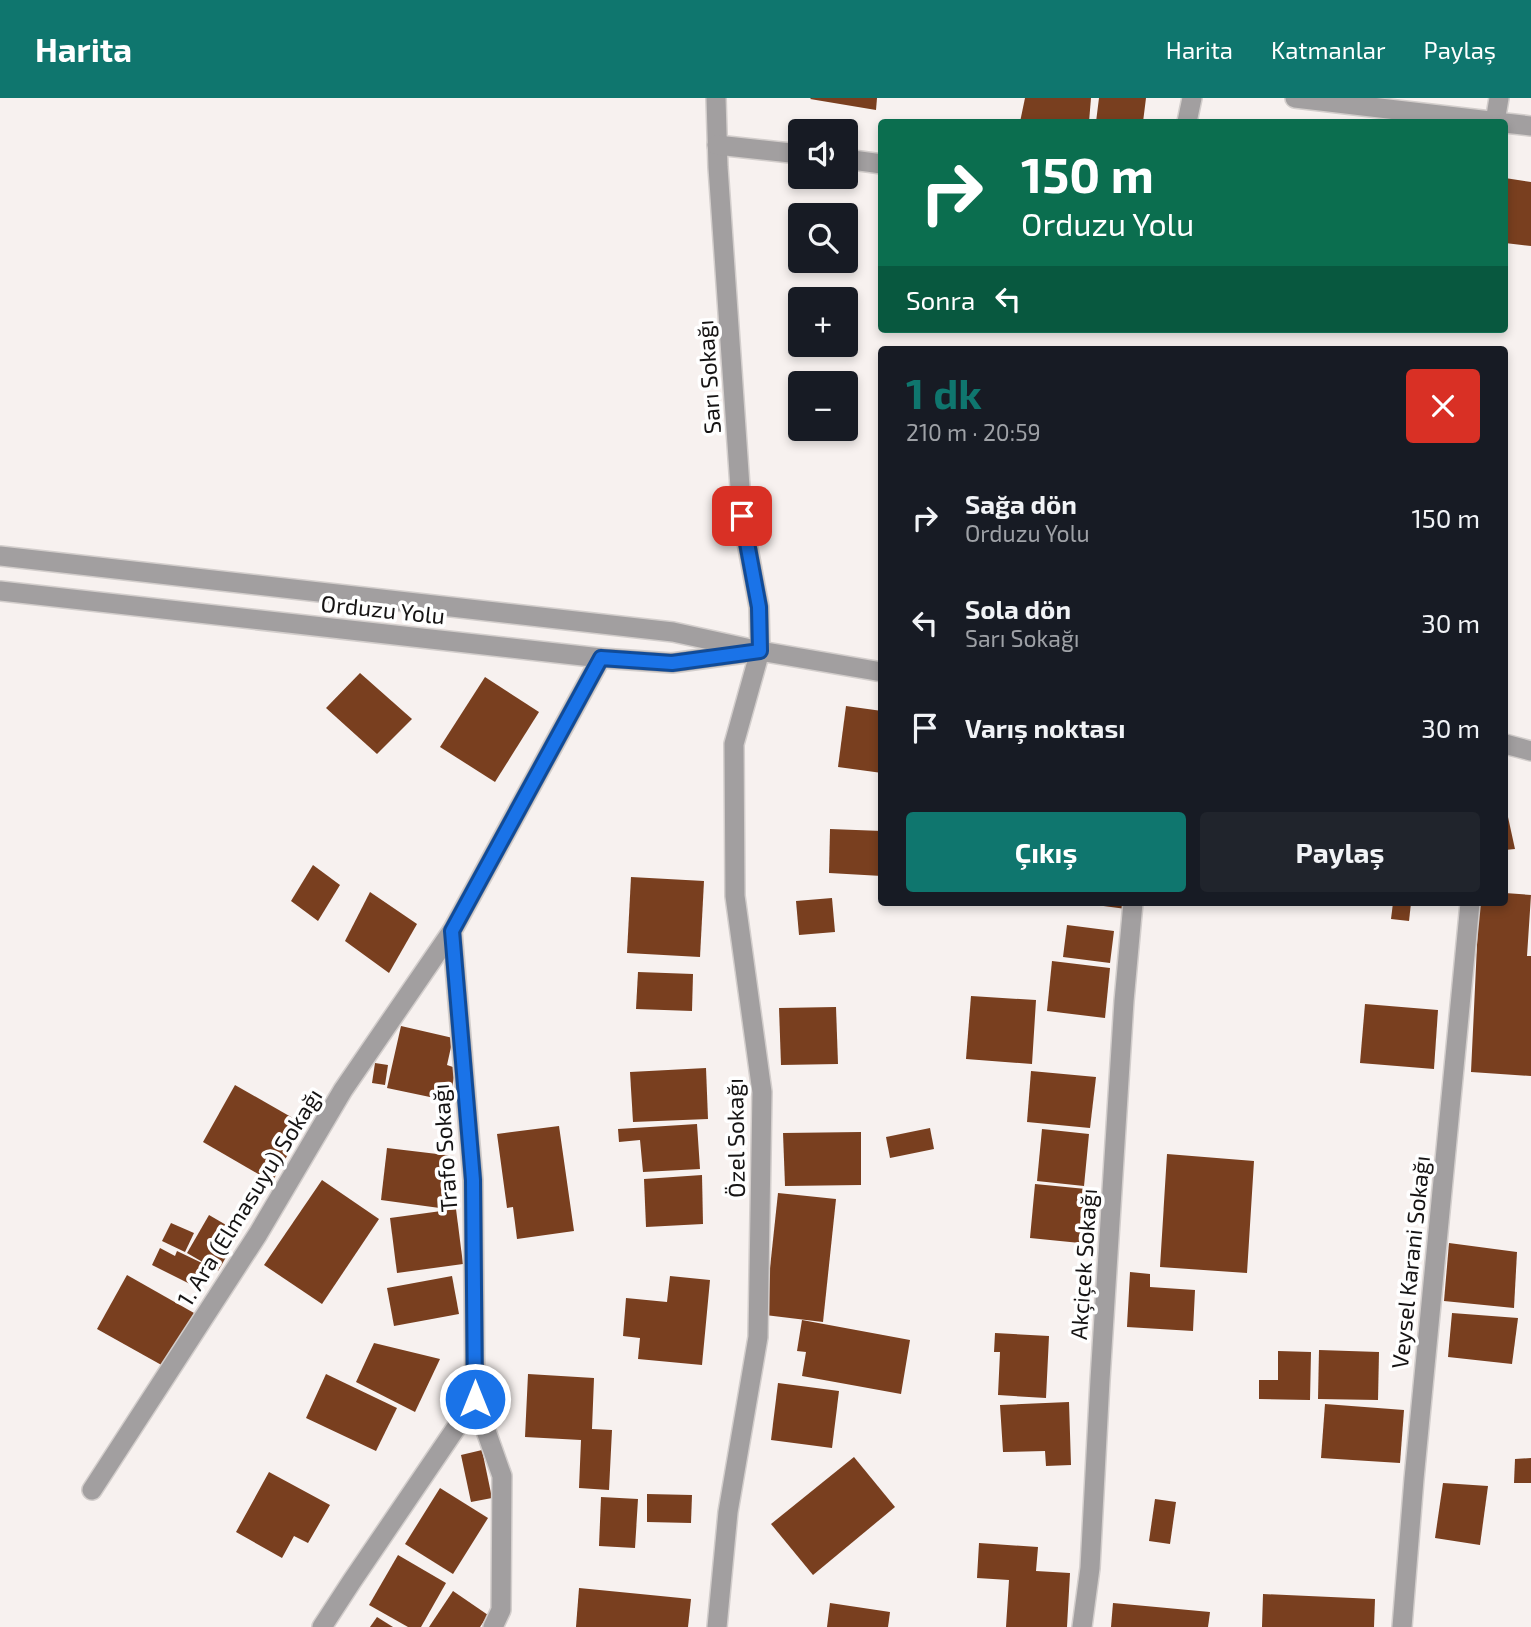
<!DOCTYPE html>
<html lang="tr">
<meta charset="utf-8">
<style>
:root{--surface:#171b24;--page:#20242c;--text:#f1f3f6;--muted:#9ea1a6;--accent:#0f766e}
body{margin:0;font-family:"Exo 2",sans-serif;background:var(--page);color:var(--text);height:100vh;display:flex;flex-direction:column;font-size:26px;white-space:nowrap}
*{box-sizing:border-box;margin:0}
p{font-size:23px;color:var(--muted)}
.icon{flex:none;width:38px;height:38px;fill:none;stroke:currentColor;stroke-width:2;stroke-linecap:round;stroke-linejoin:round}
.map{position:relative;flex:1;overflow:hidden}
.side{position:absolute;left:878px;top:248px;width:630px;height:560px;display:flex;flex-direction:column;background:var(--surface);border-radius:7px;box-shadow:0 4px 10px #0003}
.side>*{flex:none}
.guide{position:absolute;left:878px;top:21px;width:630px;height:214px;border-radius:7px;box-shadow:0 4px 10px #0003;background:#0b6e4f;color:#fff;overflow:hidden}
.controls{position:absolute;left:788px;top:21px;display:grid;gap:14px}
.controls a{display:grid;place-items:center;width:70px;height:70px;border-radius:7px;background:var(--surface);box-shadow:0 4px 10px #0003;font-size:35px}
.pin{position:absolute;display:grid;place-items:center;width:60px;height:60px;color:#fff;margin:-30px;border-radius:14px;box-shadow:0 4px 10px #0006}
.me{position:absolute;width:77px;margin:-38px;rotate:0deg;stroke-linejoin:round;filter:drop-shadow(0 0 5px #0008)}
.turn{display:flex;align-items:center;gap:24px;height:147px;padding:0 28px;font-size:32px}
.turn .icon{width:91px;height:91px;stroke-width:2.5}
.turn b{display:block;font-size:49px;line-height:60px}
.then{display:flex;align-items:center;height:66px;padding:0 28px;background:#0003;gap:14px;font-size:26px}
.round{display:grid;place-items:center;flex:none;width:74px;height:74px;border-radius:7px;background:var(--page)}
.head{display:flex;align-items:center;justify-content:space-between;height:119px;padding:0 28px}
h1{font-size:42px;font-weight:700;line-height:52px;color:var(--accent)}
.button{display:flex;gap:14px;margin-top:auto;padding:14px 28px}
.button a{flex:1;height:80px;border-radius:7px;background:var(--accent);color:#fff;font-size:28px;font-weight:700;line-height:80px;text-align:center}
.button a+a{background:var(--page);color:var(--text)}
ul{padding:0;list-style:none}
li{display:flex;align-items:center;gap:21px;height:105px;padding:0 28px}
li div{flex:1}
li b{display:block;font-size:26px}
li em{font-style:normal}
header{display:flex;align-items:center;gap:42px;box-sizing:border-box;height:98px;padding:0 35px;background:var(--accent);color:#fff}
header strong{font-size:33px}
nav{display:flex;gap:38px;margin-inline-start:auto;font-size:24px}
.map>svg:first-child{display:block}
.building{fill:#793f1f}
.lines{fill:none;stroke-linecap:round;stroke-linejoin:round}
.minor-casing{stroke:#d3cecc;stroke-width:22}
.tertiary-casing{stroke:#d3cecc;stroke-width:22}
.minor{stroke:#a29fa0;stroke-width:19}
.tertiary{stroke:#a29fa0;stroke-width:19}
.route-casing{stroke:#114b97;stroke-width:18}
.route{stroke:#1a73e8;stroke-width:12}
.labels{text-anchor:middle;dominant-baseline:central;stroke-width:7;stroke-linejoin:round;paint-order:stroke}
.street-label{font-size:23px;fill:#161414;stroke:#fff}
</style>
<header>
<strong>Harita</strong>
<nav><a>Harita</a><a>Katmanlar</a><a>Paylaş</a></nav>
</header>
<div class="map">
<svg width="1531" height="1529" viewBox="0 0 1531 1529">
<rect width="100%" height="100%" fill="#f7f1ef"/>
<g class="building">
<polygon points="811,0 877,0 876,12 810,1"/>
<polygon points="1025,0 1091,0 1089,24 1020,24"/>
<polygon points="1099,0 1146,0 1143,24 1096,24"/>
<polygon points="1505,80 1531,84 1531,148 1505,145"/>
<polygon points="1115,231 1157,231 1156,235 1115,233"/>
<polygon points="360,575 412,621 377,656 326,610"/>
<polygon points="485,579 539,614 495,684 440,649"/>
<polygon points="846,608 882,613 882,675 838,669"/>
<polygon points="1506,710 1515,751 1505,752"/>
<polygon points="830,731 882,733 882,778 829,775"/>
<polygon points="313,767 340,787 318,823 291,803"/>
<polygon points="631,779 704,783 700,859 627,855"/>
<polygon points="370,794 417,826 389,875 345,843"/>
<polygon points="1505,795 1531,797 1527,858 1531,858 1531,978 1471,974 1479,805 1505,805"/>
<polygon points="832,800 835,834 799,837 796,803"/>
<polygon points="1096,805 1126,805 1126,811 1096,807"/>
<polygon points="1393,805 1411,805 1409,823 1391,821"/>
<polygon points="1067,827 1114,833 1110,865 1063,859"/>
<polygon points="1052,863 1110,870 1105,920 1047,913"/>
<polygon points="638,874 693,876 692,913 636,911"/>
<polygon points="971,898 1036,902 1032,966 966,961"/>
<polygon points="1365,906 1438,912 1434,971 1360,965"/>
<polygon points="836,909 838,966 781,967 779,910"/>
<polygon points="401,928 453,940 447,967 456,970 449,1003 387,990"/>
<polygon points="375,965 388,967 385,987 372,985"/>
<polygon points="706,970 708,1021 633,1024 630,974"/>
<polygon points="1031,973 1096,979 1090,1030 1027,1024"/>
<polygon points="235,987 305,1027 272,1084 203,1044"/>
<polygon points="697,1026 700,1071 643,1074 640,1042 619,1044 618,1031"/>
<polygon points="559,1028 574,1133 517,1141 513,1109 507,1110 497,1036"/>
<polygon points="930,1030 934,1051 890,1060 886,1039"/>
<polygon points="1042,1031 1089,1036 1084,1088 1037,1083"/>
<polygon points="861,1034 861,1087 785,1088 783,1035"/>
<polygon points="387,1050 454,1058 447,1111 381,1102"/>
<polygon points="1167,1056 1254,1063 1247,1175 1160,1169"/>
<polygon points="702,1077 703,1126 646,1129 644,1081"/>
<polygon points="322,1082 379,1121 322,1206 264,1167"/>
<polygon points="1035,1086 1096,1092 1090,1146 1030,1140"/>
<polygon points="778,1095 836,1101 823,1224 765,1217"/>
<polygon points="456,1111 463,1166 397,1175 390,1120"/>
<polygon points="209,1117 240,1135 218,1173 187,1155"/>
<polygon points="171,1125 194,1135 185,1154 162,1143"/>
<polygon points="1449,1145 1517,1154 1514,1210 1444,1203"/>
<polygon points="160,1150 175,1158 177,1153 202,1165 192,1187 152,1167"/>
<polygon points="1130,1174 1150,1176 1150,1189 1195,1192 1193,1233 1127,1229"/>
<polygon points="127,1177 194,1215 165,1269 97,1231"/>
<polygon points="452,1178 459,1216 394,1228 387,1190"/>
<polygon points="670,1178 710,1182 702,1267 638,1261 640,1240 623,1238 626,1200 667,1204"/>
<polygon points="1452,1215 1518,1220 1512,1266 1448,1259"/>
<polygon points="802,1222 910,1242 901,1296 802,1278 806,1254 797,1253"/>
<polygon points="995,1235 1049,1238 1046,1300 998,1297 1000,1254 994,1254"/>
<polygon points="374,1245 440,1261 415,1314 356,1284"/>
<polygon points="1319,1252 1379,1254 1378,1302 1318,1301"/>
<polygon points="1278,1253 1311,1254 1310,1302 1259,1301 1259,1282 1278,1282"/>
<polygon points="326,1276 397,1310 376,1353 306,1320"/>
<polygon points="528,1276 594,1280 592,1331 612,1332 609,1392 579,1390 581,1342 525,1339"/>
<polygon points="778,1285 839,1293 832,1350 771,1342"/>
<polygon points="1069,1304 1071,1367 1046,1368 1045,1353 1003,1354 1000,1307"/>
<polygon points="1325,1306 1404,1312 1400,1365 1321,1360"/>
<polygon points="482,1352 492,1400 471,1404 461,1357"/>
<polygon points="854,1359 895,1409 813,1477 771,1426"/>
<polygon points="1531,1360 1531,1385 1514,1385 1515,1361"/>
<polygon points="269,1374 330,1407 308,1445 294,1438 282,1460 236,1434"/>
<polygon points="1443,1385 1488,1388 1480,1447 1435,1440"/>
<polygon points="440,1390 488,1420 453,1476 405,1446"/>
<polygon points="647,1396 692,1397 691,1425 647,1424"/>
<polygon points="601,1399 638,1401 635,1450 599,1448"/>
<polygon points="1155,1401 1176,1404 1170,1446 1149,1443"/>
<polygon points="979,1445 1038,1449 1036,1473 1070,1475 1067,1529 1006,1529 1009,1482 977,1480"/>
<polygon points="398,1457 446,1485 421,1529 408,1529 369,1507"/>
<polygon points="579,1490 691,1501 688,1529 576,1529"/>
<polygon points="453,1493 488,1517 480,1529 429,1529"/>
<polygon points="1263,1496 1375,1501 1374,1529 1262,1529"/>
<polygon points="830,1505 890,1514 888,1529 827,1529"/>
<polygon points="1113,1505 1210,1514 1208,1529 1111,1529"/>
<polygon points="377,1519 393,1529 370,1529"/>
</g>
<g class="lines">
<g class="minor-casing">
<g id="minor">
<polyline points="716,0 718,69 742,418 759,509 760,553 734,646 735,798 762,994 758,1239 728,1414 717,1529"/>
<polyline points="1295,0 1499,24"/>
<polyline points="1187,24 1192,0"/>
<polyline points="1495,24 1499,0"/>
<polyline points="1505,25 1531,28"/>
<polyline points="717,47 800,56"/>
<polyline points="845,61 882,66"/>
<polyline points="475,1302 502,1378 501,1512 493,1529"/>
<polyline points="92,1392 258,1136 343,992 452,833"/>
<polyline points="322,1529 352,1483 475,1302 473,1082 452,833 601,560"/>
<polyline points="1082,1529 1090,1470 1100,1282 1124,903 1133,805"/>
<polyline points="1402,1529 1414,1381 1470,805"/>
</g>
</g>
<g class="tertiary-casing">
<g id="tertiary">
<polyline points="0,458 673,534 760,553 882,574"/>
<polyline points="0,493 601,560 672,565 745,555"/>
<polyline points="1505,646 1531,653"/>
</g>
</g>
<use href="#minor" class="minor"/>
<use href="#tertiary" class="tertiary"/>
</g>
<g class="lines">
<g class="route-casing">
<polyline id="route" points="475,1301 473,1082 452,833 601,560 672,565 760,553 759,509 742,418"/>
</g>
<use href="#route" class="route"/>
</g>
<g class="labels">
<g class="street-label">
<text transform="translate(708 279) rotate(-94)">Sarı Sokağı</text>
<text transform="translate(383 511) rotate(6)">Orduzu Yolu</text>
<text transform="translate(735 1040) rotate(-91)">Özel Sokağı</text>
<text transform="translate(444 1050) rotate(-94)">Trafo Sokağı</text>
<text transform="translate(249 1099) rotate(-58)">1. Ara (Elmasuyu) Sokağı</text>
<text transform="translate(1410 1164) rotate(-84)">Veysel Karani Sokağı</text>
<text transform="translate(1083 1166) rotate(-86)">Akçiçek Sokağı</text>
</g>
</g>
</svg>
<div class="controls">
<a><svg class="icon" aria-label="sound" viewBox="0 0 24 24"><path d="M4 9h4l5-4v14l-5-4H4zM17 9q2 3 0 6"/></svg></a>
<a><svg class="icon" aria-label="search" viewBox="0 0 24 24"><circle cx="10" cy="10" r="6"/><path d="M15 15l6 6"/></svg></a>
<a>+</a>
<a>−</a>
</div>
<div class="pin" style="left:742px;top:418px;background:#d93025"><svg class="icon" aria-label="arrive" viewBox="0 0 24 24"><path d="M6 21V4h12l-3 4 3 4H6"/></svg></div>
<svg class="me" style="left:475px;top:1301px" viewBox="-20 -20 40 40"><circle r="17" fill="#1a73e8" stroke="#fff" stroke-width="3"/><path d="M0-11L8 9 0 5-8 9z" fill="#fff"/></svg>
<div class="guide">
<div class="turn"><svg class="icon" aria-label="right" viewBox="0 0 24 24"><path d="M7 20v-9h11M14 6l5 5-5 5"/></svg><div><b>150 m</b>Orduzu Yolu</div></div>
<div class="then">Sonra<svg class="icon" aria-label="left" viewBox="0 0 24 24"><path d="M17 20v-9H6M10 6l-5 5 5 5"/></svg></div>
</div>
<section class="side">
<div class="head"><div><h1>1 dk</h1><p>210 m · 20:59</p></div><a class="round" style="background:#d93025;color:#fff"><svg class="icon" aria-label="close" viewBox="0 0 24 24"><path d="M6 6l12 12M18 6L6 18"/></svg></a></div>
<ul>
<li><svg class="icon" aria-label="right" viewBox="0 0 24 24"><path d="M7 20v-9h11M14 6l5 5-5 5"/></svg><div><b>Sağa dön</b><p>Orduzu Yolu</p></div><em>150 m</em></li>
<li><svg class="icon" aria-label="left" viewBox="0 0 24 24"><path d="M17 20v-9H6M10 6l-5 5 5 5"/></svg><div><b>Sola dön</b><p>Sarı Sokağı</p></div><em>30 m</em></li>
<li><svg class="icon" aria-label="arrive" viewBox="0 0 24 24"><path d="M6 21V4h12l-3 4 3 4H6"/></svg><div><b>Varış noktası</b></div><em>30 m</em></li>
</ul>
<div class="button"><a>Çıkış</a><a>Paylaş</a></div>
</section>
</div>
